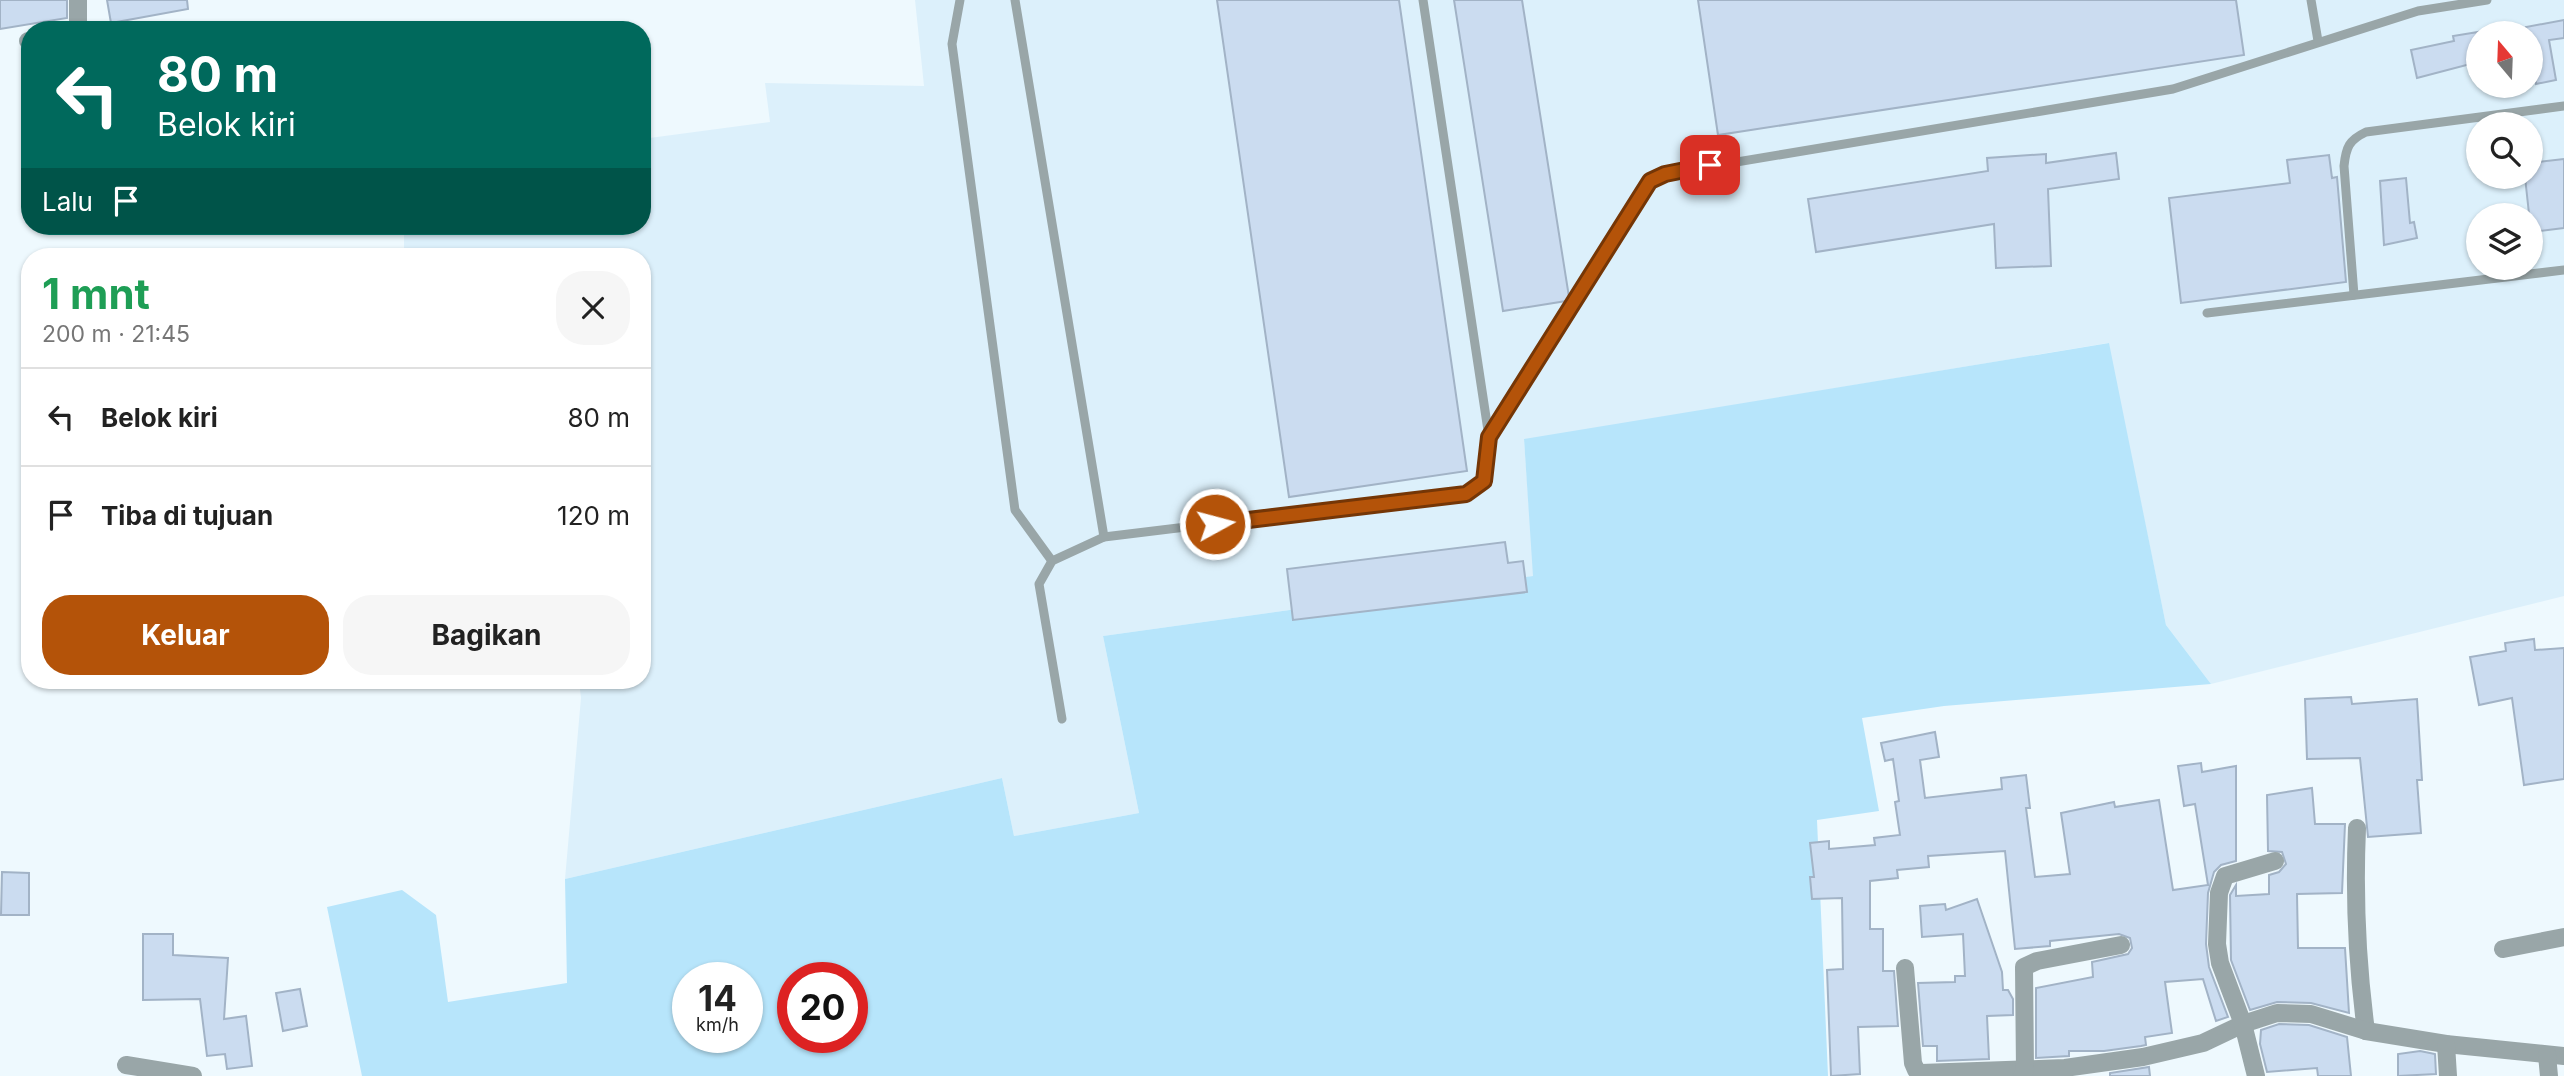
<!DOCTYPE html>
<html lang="id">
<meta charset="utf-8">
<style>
:root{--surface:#fff;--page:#f6f6f6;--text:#222;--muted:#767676;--line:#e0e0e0;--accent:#b45309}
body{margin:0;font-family:Inter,sans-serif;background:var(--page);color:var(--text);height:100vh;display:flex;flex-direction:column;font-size:26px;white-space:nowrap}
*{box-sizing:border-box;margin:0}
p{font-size:23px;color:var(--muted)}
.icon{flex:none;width:38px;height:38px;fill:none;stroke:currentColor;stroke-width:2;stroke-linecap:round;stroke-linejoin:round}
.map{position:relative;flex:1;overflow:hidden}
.details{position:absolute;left:21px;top:248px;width:630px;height:441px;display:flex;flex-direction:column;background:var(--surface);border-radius:28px;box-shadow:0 2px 5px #0004}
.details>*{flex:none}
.hud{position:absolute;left:21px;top:21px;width:630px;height:214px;border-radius:28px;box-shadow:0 2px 5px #0004;background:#00695c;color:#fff;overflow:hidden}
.needle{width:46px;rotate:341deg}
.controls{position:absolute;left:2466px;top:21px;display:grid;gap:14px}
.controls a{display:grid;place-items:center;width:77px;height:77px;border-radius:50%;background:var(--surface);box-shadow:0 2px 5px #0004;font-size:35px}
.speed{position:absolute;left:672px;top:962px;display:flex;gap:14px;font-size:35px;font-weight:700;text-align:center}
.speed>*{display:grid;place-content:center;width:91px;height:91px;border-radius:50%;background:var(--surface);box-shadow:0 2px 5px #0004;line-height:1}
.speed small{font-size:18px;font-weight:400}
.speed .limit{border:10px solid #d22;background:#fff;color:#111}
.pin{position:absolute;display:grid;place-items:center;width:60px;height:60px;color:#fff;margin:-30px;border-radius:14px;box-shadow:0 4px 10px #0006}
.me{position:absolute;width:77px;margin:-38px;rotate:83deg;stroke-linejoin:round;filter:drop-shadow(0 0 5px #0008)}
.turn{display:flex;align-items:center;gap:24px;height:147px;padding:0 21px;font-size:32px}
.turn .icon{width:91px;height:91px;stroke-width:2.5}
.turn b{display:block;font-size:49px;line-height:60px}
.then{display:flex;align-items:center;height:66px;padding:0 21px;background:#0003;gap:14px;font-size:26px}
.round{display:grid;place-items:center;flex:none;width:74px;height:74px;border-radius:28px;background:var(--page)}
.overview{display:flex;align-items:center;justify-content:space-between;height:119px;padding:0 21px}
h1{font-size:42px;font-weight:700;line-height:52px;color:#1e9e55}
.cta{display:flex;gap:14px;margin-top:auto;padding:14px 21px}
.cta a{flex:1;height:80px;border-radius:28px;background:var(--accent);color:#fff;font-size:28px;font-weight:700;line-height:80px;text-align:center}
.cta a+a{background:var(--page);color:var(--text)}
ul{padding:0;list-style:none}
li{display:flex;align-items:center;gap:21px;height:98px;padding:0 21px;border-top:2px solid var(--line)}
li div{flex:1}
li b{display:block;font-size:26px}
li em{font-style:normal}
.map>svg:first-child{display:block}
.built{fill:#dcf0fb;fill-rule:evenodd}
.green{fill:#b7e5fb;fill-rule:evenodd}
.building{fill:#cbdcf0;stroke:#a2b3c6;stroke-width:2}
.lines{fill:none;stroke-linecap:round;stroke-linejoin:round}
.lane{stroke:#99a6a8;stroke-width:9}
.street{stroke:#99a6a8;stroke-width:18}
.route-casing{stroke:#753606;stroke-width:18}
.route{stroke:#b45309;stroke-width:12}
</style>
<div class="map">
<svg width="2564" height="1076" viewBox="0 0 2564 1076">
<rect width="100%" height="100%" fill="#eef9fe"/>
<path class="built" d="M915,0H2564V596L2211,684L2166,625L2108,343L1524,440L1534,576L1103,636L1139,813L1014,836L1002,778L565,879L581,698L579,681H642V257H404V230L443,226H642V139L770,122L765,83L924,86ZM2478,33H2530V86H2478ZM2478,124H2530V177H2478ZM2478,215H2530V268H2478Z"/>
<path class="green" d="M2109,343L2166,625L2211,684L1944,706L1862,718L1879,811L1817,820L1828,1076H362L327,907L402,890L436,915L448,1002L567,983L565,879L1002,778L1014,836L1139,813L1103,636L1533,576L1524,439ZM688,978H747V1038H688ZM793,978H852V1038H793Z"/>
<g class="building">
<polygon points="0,0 67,0 67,18 0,29"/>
<polygon points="107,0 187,0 188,9 111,23"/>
<polygon points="1217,0 1399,0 1467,471 1289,497"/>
<polygon points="1454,0 1522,0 1569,297 1566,301 1503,311"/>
<polygon points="1698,0 2236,0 2244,55 1718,135"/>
<polygon points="2564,20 2564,38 2549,40 2556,80 2536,84 2530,33 2527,33 2526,27"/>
<polygon points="2478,32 2478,62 2417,78 2411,50 2454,41 2453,36"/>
<polygon points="2116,153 2119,179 2048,189 2051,266 1996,268 1994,224 1816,252 1808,199 1988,171 1987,158 2046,154 2046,163"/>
<polygon points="2329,155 2332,178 2337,177 2346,282 2181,303 2169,198 2290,183 2287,160"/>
<polygon points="2564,159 2564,228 2531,232 2525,177 2530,177 2530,163"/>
<polygon points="2406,178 2410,223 2414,222 2417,238 2384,245 2380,181"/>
<polygon points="1505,542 1508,563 1523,561 1527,592 1293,620 1287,569"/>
<polygon points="2534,639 2535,650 2564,648 2564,779 2524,785 2512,698 2479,705 2470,657 2506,651 2505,643"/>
<polygon points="2351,697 2352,704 2417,699 2422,780 2417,780 2421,833 2368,837 2360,758 2307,759 2305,699"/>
<polygon points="1935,732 1939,757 1920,760 1925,798 2002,789 2001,778 2026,775 2030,808 2026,808 2035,877 2070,874 2061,813 2114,802 2115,807 2159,800 2173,890 2208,885 2195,804 2184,806 2178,766 2201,763 2202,772 2236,766 2236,861 2221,865 2214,872 2208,893 2206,944 2209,967 2228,1017 2216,1021 2203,979 2165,982 2172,1033 2145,1037 2146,1045 2141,1046 2104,1051 2069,1051 2069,1056 2036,1058 2036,988 2093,977 2092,962 2128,954 2132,948 2130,938 2119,934 2050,941 2050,946 2015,949 2005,851 1928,856 1929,867 1897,870 1898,878 1870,881 1870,929 1883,929 1883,971 1894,971 1898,1026 1858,1027 1860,1074 1831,1076 1827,970 1843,969 1842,898 1812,899 1810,877 1814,877 1810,843 1829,841 1829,849 1875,845 1874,838 1900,835 1895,802 1899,801 1893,759 1885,761 1881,743"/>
<polygon points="2312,788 2315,824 2345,824 2342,893 2297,894 2298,948 2345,948 2349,1013 2311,1003 2277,1002 2250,1010 2231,960 2230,895 2236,885 2236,896 2269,894 2269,875 2279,872 2286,864 2282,852 2268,851 2267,795"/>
<polygon points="2,872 29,873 29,915 1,915"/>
<polygon points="1977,899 2002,972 2003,990 2008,990 2013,999 2013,1015 1987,1016 1989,1059 1937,1061 1937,1046 1923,1046 1918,983 1955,982 1955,976 1965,976 1963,934 1922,937 1920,906 1945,904 1946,910"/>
<polygon points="143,934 173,934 173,955 228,958 224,1019 246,1016 252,1066 227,1069 225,1054 207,1056 200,999 143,1000"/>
<polygon points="300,989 307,1026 283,1031 276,993"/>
<polygon points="2279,1024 2309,1025 2347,1037 2351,1076 2318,1076 2317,1068 2267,1072 2260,1044 2261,1030"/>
<polygon points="2420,1051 2435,1054 2436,1074 2398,1076 2398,1054"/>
<polygon points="2149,1067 2150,1076 2110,1076 2110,1073"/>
</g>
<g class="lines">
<g class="lane">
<polyline points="960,0 952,44 1015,510 1052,561"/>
<polyline points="1015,0 1104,537"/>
<polyline points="2311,0 2318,41"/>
<path d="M2354,295L2344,166C2346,147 2349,140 2366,132L2564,106"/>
<polyline points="2207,313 2564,270"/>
<polyline points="1489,437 1650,181 1665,174 2173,89 2418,11 2487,0"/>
<polyline points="1062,719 1039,584 1052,561 1104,537 1466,493 1484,481 1489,437 1423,0"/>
</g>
<g class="street">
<polyline points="74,30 78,24 78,0"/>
<polyline points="28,41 30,41"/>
<path d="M2357,828C2354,896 2357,963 2366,1031"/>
<polyline points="2503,949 2564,937"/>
<polyline points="1905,968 1913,1063 1916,1070 1921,1073 2065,1068 2143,1057 2203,1043 2243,1024 2277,1013 2311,1014 2366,1031 2446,1044 2564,1056"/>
<polyline points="2446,1044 2448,1076"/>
<polyline points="2547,1055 2549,1076"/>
<polyline points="126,1065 193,1076"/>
<polyline points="2022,1076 2025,1070 2024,967 2037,961 2121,945"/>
<polyline points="2256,1076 2243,1024 2220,963 2217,944 2219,893 2225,876 2275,861"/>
</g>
</g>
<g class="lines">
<g class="route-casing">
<polyline id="route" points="1215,524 1466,494 1484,481 1489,437 1650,181 1665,174 1710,165"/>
</g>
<use href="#route" class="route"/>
</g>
</svg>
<div class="controls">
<a><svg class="needle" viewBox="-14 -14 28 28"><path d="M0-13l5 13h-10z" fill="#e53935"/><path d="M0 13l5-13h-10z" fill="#767676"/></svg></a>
<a><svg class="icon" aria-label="search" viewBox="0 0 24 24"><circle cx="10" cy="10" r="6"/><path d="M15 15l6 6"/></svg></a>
<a><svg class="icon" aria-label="layers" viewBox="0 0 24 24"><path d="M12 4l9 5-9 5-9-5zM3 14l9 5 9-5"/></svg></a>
</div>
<div class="speed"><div>14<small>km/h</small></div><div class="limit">20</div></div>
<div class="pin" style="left:1710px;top:165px;background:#d93025"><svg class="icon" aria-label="arrive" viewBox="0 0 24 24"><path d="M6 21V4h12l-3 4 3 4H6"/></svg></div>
<svg class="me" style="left:1215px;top:524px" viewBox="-20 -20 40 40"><circle r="17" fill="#b45309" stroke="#fff" stroke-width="3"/><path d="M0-11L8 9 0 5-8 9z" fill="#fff"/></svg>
<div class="hud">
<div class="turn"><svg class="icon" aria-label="left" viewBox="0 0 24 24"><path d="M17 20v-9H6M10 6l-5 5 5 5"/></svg><div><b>80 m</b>Belok kiri</div></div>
<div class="then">Lalu<svg class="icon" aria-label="arrive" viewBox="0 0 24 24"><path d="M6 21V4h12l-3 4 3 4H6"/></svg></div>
</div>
<section class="details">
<div class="overview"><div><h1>1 mnt</h1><p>200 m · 21:45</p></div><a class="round"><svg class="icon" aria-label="close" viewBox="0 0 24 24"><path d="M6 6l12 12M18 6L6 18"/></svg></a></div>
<ul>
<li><svg class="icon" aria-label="left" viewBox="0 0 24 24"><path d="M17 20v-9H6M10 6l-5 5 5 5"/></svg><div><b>Belok kiri</b></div><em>80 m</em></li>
<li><svg class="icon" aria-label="arrive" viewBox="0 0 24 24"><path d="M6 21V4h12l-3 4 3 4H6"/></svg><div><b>Tiba di tujuan</b></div><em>120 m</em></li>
</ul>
<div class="cta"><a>Keluar</a><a>Bagikan</a></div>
</section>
</div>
